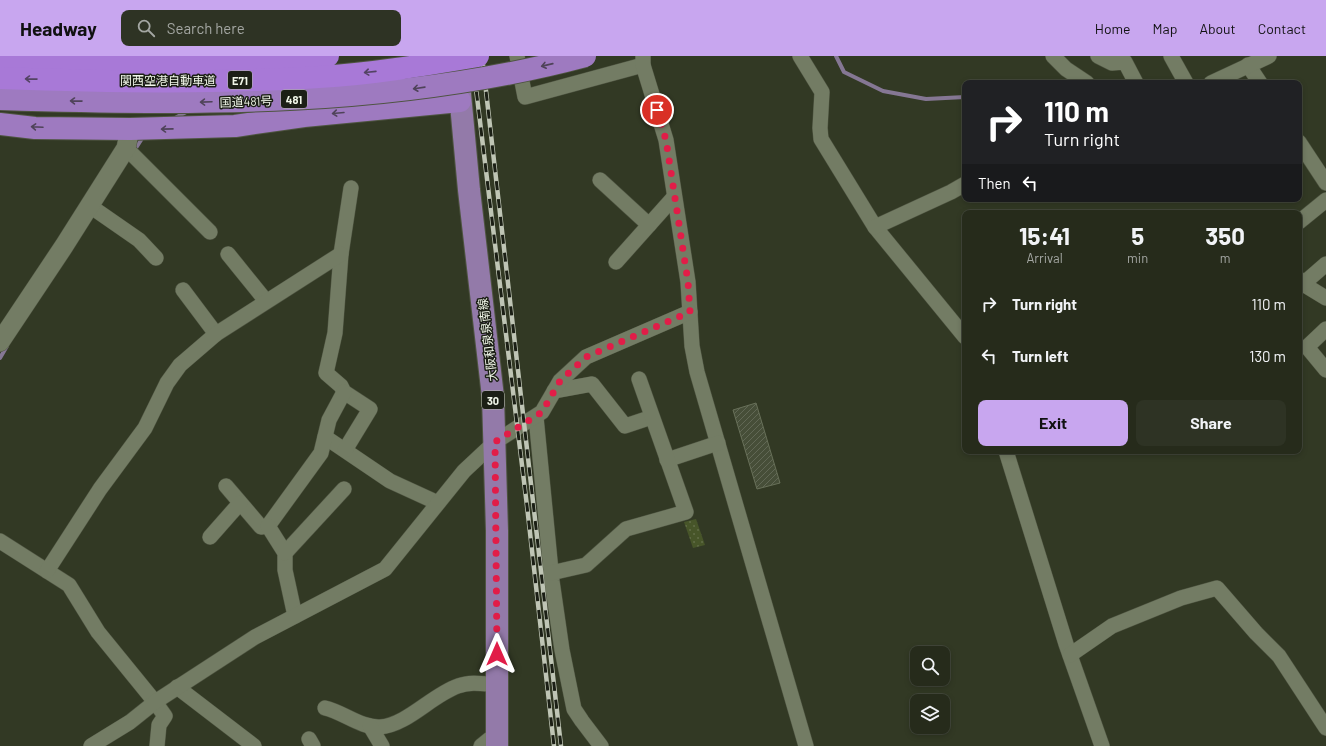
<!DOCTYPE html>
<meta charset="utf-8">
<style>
:root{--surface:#262b1b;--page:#2e3324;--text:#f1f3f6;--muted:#a4a7a3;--line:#42473a;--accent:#c8a6ef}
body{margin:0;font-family:Barlow,"Noto Sans JP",sans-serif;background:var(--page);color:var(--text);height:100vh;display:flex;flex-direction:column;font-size:15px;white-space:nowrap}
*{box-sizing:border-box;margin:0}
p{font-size:13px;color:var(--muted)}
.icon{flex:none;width:22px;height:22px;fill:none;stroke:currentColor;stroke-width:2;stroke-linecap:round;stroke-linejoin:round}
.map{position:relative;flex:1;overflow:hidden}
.drawer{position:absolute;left:962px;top:154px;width:340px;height:244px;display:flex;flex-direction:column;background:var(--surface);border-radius:8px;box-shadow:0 2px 6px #0003,0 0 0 1px var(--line)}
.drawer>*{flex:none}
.guide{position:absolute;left:962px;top:24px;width:340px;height:122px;border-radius:8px;box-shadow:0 2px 6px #0003,0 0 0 1px var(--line);background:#202124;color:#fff;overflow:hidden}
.tools{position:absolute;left:910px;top:590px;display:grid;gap:8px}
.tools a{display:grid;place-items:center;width:40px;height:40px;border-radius:8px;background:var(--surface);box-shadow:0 2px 6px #0003,0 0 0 1px var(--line);font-size:20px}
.pin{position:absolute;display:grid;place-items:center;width:34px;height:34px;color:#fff;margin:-17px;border:2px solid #fff;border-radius:50%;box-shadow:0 1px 4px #0007}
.me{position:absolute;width:44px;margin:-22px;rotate:0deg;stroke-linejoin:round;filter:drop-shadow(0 0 3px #0008)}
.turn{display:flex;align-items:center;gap:14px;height:84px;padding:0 16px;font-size:18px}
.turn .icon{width:52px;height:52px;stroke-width:2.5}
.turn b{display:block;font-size:28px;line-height:34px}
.then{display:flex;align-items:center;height:38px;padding:0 16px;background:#0003;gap:8px;font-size:15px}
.eta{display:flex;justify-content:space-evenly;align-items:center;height:68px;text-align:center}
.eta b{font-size:24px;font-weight:700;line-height:28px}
.primary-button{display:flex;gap:8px;margin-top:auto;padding:8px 16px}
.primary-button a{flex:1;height:46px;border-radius:8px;background:var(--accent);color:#111;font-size:16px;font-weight:700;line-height:46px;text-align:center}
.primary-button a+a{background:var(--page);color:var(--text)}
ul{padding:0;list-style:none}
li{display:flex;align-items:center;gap:12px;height:52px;padding:0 16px}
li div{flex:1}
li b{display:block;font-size:15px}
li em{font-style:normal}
header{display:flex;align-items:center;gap:24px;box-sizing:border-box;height:56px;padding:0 20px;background:var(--accent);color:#111}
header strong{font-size:19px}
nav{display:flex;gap:22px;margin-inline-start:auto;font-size:14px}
.search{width:280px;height:36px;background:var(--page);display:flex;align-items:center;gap:10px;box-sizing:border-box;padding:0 14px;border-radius:8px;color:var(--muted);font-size:15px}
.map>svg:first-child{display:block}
.park{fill:url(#park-dots)}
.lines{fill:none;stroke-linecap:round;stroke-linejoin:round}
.stream{stroke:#857794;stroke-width:4}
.building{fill:url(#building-hatch);stroke:#687059}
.minor-casing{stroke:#4e5441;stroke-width:16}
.tertiary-casing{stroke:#4e5441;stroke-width:20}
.primary-casing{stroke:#4e5441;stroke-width:24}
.trunk-casing{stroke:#4e5441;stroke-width:24}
.minor{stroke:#737c64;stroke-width:15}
.tertiary{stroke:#737c64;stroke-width:19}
.primary{stroke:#937aa9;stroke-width:22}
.trunk{stroke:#9e7ac0;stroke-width:22}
.rail-casing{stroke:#bfc5b5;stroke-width:4.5}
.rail{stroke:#1b1f15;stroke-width:3;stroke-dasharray:9;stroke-linecap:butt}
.trunk-bridge-casing{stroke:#4e5441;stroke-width:24;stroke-linecap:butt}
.motorway-bridge-casing{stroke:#4e5441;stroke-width:24;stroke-linecap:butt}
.trunk-bridge{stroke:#9e7ac0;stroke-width:22}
.motorway-bridge{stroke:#a879d7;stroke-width:22}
.oneway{stroke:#4f4359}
.oneway2{stroke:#534363}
.route{stroke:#e11d48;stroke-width:7;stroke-dasharray:0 12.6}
.labels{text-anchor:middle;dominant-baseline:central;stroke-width:3;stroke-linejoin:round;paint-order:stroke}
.shield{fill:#1b1f15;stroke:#b1b6a9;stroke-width:1}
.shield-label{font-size:11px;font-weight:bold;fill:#f1f7e9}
.street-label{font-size:12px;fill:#f1f7e9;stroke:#1b1f15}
</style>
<header>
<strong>Headway</strong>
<div class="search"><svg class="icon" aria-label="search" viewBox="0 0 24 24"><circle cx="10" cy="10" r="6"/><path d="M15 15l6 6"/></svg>Search here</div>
<nav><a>Home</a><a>Map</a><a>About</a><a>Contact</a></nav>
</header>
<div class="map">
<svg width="1326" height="690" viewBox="0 0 1326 690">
<defs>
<pattern id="park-dots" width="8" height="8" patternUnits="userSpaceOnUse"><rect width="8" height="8" fill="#475529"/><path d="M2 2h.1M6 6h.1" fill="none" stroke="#626e48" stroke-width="1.8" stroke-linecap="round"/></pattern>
<pattern id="building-hatch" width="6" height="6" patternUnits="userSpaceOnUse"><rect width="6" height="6" fill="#464e38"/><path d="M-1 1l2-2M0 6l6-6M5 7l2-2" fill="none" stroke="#616855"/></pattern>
</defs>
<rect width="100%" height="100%" fill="#323924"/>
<polygon class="park" points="696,463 705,489 693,492 684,466"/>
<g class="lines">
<g class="stream">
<polyline points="836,0 844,16 883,35 926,43 965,41"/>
<polyline points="175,62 190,54"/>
<polyline points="134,95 143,81"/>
<polyline points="0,302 7,290"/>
</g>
</g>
<polygon class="building" points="756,347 780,427 757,433 733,354"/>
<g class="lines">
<g class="minor-casing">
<g id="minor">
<polyline points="517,0 525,41 643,9"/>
<polyline points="643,0 643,9 666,84 688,226 692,290 697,316 806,690"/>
<polyline points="800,0 822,36 820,72 821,83 875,171 965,281"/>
<polyline points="1053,0 1066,13 1087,27"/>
<polyline points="1098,0 1112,7 1125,6 1136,27"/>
<polyline points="1171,0 1186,27"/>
<polyline points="1248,9 1260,27"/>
<polyline points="1211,27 1269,0"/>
<polyline points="1299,86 1326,127"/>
<polyline points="126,92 210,176"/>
<polyline points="600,124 649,169"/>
<polyline points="90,150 139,184 156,202"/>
<polyline points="1299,166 1326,144"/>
<polyline points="875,171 951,136 965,128"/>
<polyline points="228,198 266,245"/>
<polyline points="616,206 674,141"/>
<polyline points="1299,223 1303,228 1326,242"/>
<polyline points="1303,228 1326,208"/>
<polyline points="183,234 216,278"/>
<polyline points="1326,273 1307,291 1326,314"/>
<polyline points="554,335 592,328 625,370 652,361"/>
<polyline points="536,361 552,525 562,594 574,653 582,665 601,690"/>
<polyline points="325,381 390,425 438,447"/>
<polyline points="345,394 370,353 344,336 341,330 326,317 335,277 341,198 351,132"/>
<polyline points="1006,395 1066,588 1102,690"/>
<polyline points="667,404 718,387"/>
<polyline points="226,430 261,471 268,470 321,397 329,364 344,336"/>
<polyline points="268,470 285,497 285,514 295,560"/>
<polyline points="210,481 240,447"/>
<polyline points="0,485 69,529 98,576 155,646 165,660 159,669 157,690"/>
<polyline points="285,497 344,433"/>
<polyline points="47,515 100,433 145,372 167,327 180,309 216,278 341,198"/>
<polyline points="551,517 586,509 626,473 686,456 639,323"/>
<polyline points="1070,599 1112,570 1181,542 1217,532 1256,577 1279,600 1326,672"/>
<polyline points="177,631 254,690"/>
<path d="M325,652C343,656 361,672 380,671C407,669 432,639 458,630C471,625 484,628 497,629"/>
<polyline points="370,670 382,690"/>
<polyline points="309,683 313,690"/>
<polyline points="91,690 130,666 155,646 255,581 385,513 464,415 495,386 542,356 560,325 586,301 690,256"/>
<polyline points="481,690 497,677"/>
</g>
</g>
<g class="tertiary-casing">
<polyline id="tertiary" points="0,286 64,190 126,92 130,73"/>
</g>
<g class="primary-casing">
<polyline id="primary" points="459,27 469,134 493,341 497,475 497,690"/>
</g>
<g class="trunk-casing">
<polyline id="trunk" points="0,68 35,72 130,73 235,70 304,60 460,45"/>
</g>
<use href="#minor" class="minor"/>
<use href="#tertiary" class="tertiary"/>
<use href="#primary" class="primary"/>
<use href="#trunk" class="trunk"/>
<g class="rail-casing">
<g id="rail">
<polyline points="472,0 527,450 554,690"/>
<polyline points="482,0 561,690"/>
</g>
</g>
<use href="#rail" class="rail"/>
<g class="trunk-bridge-casing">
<path id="trunk-bridge" d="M0,43C196,49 394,51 585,0"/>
</g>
<g class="motorway-bridge-casing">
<g id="motorway-bridge">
<path d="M0,1C109,4 219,9 328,0"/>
<path d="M0,22C106,26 213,28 319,21C372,18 425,9 478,0"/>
</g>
</g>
<use href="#trunk-bridge" class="trunk-bridge"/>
<use href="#motorway-bridge" class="motorway-bridge"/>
</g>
<defs><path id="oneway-shaft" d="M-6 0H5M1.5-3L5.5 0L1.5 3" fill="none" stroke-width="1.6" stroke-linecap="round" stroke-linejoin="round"/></defs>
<g class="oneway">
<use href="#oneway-shaft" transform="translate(547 9) rotate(167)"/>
<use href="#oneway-shaft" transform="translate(419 32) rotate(172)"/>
<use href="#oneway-shaft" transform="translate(76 45) rotate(-179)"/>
<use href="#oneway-shaft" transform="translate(206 46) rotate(178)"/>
<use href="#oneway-shaft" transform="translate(338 57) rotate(175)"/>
<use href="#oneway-shaft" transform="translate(37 71) rotate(-177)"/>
<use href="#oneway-shaft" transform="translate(167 73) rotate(179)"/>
</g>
<g class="oneway2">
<use href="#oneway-shaft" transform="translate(370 16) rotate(174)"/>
<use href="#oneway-shaft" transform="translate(31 23) rotate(-179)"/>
</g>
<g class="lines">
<polyline class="route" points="497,598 495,386 542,356 560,325 586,301 690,256 688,226 666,84 657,54"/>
</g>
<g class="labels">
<g class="shield">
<rect x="228" y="15" width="24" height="18" rx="3"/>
<rect x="281" y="34" width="26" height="18" rx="3"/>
<rect x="482" y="335" width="22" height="18" rx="3"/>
</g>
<g class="shield-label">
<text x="240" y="24">E71</text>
<text x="294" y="43">481</text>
<text x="493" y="344">30</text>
</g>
<g class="street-label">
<text x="168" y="24">関西空港自動車道</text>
<text transform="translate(246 45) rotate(-2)">国道481号</text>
<text transform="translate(487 284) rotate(-97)">大阪和泉泉南線</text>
</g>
</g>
</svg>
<div class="tools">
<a><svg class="icon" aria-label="search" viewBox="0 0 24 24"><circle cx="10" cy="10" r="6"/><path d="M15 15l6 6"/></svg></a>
<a><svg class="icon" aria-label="layers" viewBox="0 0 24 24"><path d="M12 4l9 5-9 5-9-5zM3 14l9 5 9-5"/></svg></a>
</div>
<div class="pin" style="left:657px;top:54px;background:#d93025"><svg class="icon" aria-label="arrive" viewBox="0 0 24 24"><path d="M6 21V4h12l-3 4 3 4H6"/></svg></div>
<svg class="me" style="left:497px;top:598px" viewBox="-20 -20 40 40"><path d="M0-17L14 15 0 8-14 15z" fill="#e11d48" stroke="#fff" stroke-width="4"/></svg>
<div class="guide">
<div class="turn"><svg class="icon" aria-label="right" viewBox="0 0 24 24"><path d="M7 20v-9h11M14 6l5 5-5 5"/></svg><div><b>110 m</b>Turn right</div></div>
<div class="then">Then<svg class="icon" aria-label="left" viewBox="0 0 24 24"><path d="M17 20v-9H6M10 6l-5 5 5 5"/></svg></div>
</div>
<section class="drawer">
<div class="eta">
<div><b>15:41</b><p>Arrival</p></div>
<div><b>5</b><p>min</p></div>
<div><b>350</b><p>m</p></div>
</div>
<ul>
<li><svg class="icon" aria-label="right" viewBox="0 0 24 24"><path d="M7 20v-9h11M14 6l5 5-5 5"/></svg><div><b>Turn right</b></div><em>110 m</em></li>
<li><svg class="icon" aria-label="left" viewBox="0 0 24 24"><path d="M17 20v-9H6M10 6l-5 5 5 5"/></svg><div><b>Turn left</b></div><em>130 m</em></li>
</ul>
<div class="primary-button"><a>Exit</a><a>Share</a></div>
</section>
</div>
